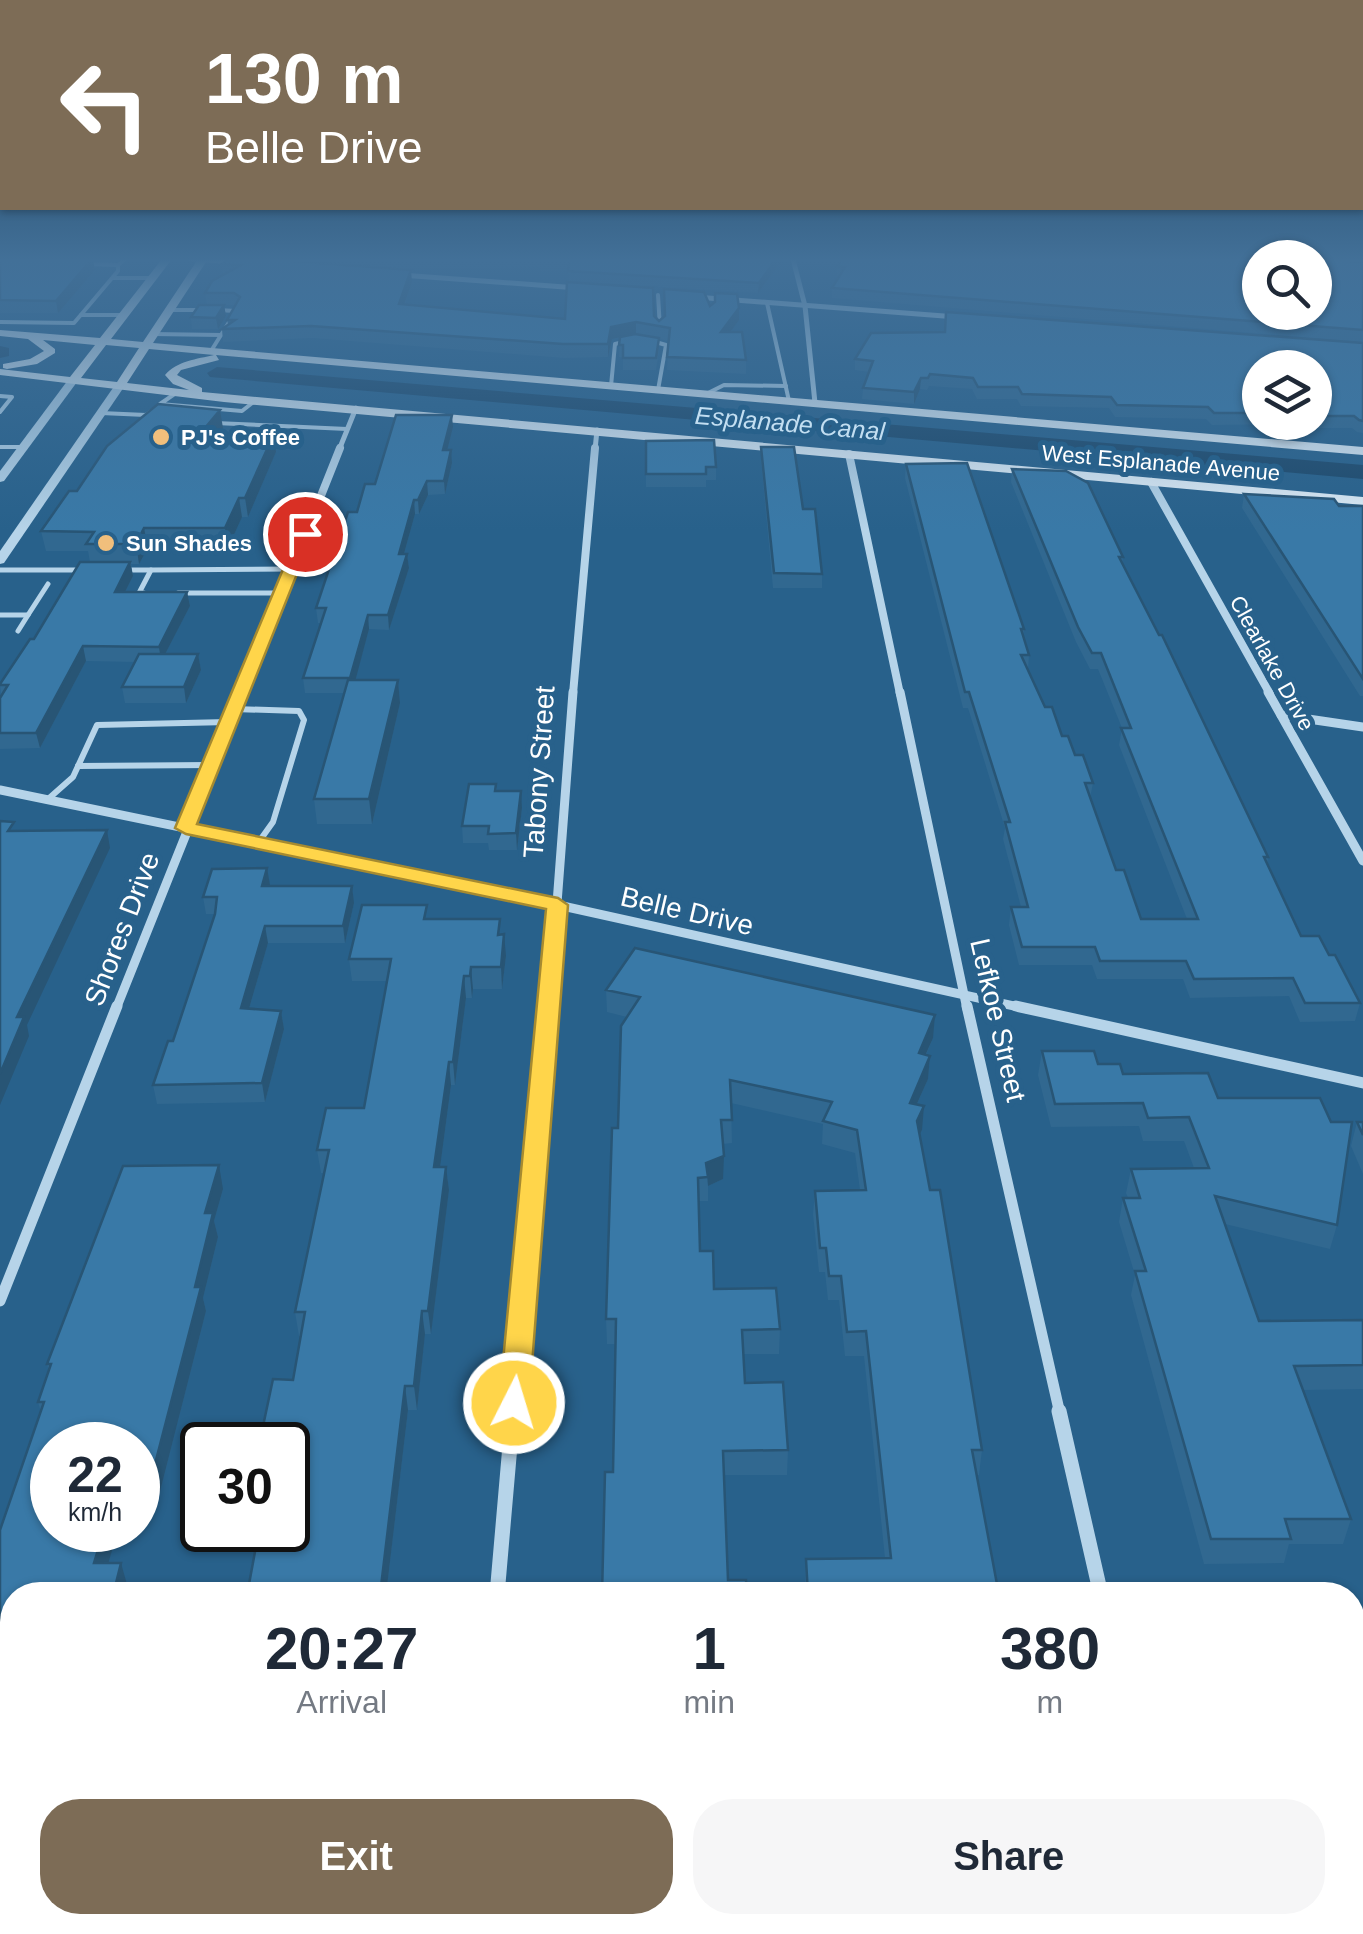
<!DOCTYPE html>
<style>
:root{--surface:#fff;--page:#f6f6f7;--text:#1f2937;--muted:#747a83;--accent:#7d6c56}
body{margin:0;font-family:Arial,sans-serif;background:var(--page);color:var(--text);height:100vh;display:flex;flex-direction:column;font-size:38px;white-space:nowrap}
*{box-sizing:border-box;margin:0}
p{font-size:32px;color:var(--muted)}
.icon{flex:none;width:55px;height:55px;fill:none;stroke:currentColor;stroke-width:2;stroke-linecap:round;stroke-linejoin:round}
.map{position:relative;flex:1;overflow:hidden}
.drawer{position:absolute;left:0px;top:1582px;width:1365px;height:352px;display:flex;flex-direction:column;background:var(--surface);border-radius:40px 40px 0 0;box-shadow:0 2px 8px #0004}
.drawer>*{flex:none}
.guide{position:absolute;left:0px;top:0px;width:1365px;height:210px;box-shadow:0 2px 8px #0004;background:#7d6c56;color:#fff;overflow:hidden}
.controls{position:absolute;left:1242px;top:240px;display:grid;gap:20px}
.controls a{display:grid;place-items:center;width:90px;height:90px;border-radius:50%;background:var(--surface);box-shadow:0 2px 8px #0004;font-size:50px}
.speed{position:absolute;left:30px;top:1422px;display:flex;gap:20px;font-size:50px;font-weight:700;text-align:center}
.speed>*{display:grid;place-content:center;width:130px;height:130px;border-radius:50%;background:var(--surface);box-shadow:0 2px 8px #0004;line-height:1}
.speed small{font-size:25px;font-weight:400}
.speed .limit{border:5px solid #111;border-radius:15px;background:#fff;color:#111}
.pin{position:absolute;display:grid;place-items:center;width:85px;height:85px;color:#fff;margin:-42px;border:5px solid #fff;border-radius:50%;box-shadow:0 2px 10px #0007}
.me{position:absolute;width:110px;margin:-55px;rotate:5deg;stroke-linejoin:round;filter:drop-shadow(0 0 8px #0008)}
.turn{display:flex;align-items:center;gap:35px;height:210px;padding:0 40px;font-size:45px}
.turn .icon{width:130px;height:130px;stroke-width:2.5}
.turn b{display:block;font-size:70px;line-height:85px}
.eta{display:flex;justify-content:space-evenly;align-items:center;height:170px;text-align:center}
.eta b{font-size:60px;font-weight:600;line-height:70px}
.button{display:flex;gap:20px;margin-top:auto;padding:20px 40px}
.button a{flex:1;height:115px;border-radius:40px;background:var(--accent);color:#fff;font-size:40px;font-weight:600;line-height:115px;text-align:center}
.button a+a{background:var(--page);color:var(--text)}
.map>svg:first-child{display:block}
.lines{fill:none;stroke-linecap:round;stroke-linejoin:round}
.canal{fill:#1d496b;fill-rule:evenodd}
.service-far2{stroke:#b6d4e9;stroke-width:4}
.service-far1{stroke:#b6d4e9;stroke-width:5}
.service{stroke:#b6d4e9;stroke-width:6}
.minor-far4{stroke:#b6d4e9;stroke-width:5}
.minor-far3{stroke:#b6d4e9;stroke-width:8}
.minor-far2{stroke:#b6d4e9;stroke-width:9}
.minor-far1{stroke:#b6d4e9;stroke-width:11}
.minor{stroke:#b6d4e9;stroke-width:15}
.tertiary{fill:#b6d4e9;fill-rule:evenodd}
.secondary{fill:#e0eef8;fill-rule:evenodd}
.wall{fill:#316890;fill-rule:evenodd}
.shaded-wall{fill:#285575}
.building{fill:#3979a7;stroke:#285575;stroke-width:2.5}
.route{fill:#ffd54a;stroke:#a68a30;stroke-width:2.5}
.poi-dot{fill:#f1bf7c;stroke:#28618b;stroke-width:4}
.labels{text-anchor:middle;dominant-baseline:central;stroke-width:10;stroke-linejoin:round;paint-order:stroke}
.far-poi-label{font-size:22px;font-weight:bold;fill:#fff;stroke:#28618b;text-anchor:start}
.far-street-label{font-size:22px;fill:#fff;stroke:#28618b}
.far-water-label{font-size:25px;font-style:italic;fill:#c2def1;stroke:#28618b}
.street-label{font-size:28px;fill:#fff;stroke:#28618b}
</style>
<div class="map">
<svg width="1363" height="1934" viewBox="0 0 1363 1934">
<rect width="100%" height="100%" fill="#28618b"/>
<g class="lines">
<g class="canal">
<polygon points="0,346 9,348 9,356 0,358"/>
<polygon points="217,367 1363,465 1363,479 210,377 207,373"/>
</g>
<g class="service-far2">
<polyline points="87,264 118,265 125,259"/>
<polyline points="113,278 153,278"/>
<polyline points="658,295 660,328"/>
<polyline points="767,303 789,401"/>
<polyline points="169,310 203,310"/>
<polyline points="81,315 125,315"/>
<polyline points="0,322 74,323 118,271 118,265"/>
<polyline points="153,334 221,335"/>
<polyline points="652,341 666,345 658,390"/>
<polyline points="211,351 236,311 217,310"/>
<polyline points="611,386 615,344 628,341"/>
<polyline points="176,393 160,404 242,411 256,400"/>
<polyline points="706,394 724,385 786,386"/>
<polyline points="0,396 12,397 0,412"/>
<polyline points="101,413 146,415 153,410"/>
<polyline points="215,423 347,429"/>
<polyline points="0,447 24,447"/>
</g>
<g class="service-far1">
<polyline points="0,570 85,570"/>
<polyline points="124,570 151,570"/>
<polyline points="144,593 139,593 151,570 291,569"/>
<polyline points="178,593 281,593"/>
<polyline points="0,615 28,615 48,584"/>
<polyline points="18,631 28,615"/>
</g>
<g class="service">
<polyline points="234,709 299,711 304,720 273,822 258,843"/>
<polyline points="78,766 211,765"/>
<polyline points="47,800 73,777 97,725 228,722"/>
</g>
<g class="minor-far4">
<polyline points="191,259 234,262"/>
<polyline points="793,259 805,306 815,403"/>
<polyline points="401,275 578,288"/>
<polyline points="695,297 957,317"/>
<polyline points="339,450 356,408"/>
<polyline points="595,450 597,430"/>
</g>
<g class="minor-far3">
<polyline points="849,454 900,694"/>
<polyline points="1151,482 1270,694"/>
<polyline points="242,694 340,448"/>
<polyline points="573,694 595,448"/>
</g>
<g class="minor-far2">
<polyline points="900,692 967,1009"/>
<polyline points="1268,692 1363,861"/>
<polyline points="1281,715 1363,727"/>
<polyline points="0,790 558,905 1028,1009"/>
<polyline points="116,1009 243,692"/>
<polyline points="549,1009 573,692"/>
</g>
<g class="minor-far1">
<polyline points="967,1006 1060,1414"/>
<polyline points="1016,1006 1363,1083"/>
<polyline points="0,1301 117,1006"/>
<polyline points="513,1414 549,1006"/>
</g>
<g class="minor">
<polyline points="1059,1411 1101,1595"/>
<polyline points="497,1595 513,1411"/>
<polyline points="1176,1922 1179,1934"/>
<polyline points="468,1934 469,1922"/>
</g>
<g class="tertiary">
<polygon points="68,380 77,382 4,481 0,482 0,471"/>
<polygon points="115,385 124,387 4,563 0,564 0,551"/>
</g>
<path class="secondary" d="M162,259H172L111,339L143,342L198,259H208L153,343L1363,447V455L216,355L219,360L181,370L177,375L202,388V392L1363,497V505L224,402L0,375V369L70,377L95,345L43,340L55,349V353L37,364L7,369L3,368V364L30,359L44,351L28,339L0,336V330L100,338ZM106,345L139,348L117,382L81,378ZM149,349L214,355C197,359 177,361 165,375L173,384L189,390L127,383Z"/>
</g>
<g class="wall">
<polygon points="0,259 93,259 95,270 58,313 0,313"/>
<polygon points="276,259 788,259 787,262 781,262 758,293 569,281 568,270 540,271 540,267 416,270"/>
<polygon points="798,259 1260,259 1363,262 1363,342 832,298 832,288 839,277 837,277 837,266 801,263"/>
<polygon points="222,264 412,282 405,304 565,319 654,316 659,321 710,306 739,320 730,332 746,360 746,374 667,370 669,341 659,339 659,350 656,370 623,370 623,357 619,357 620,338 612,339 608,357 564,358 313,338 223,342 222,329 228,324 227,320 235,305 224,305 226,316 218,329 192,329 191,317 207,305 205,293 223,275"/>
<path d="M1363,343V433L1357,432L1352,428H1303L1299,424L1212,425L1206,419L1115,417L1109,408L1021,406L1017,399H977L972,389L929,386L927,390L920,389L914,404L862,399L863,388L869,372L855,370V359ZM1260,368H1315V422H1260Z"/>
<polygon points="453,427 447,450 452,463 445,494 428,495 419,514 415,514 404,554 407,554 409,568 389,630 369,629 355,680 398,680 400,703 372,824 317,824 314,799 344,693 305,693 303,678 321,623 318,623 316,608 357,512"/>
<polygon points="223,428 218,434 274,434 276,452 248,517 242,517 228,548 148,548 139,564 131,564 133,576 125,592 187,592 190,606 165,654 198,654 201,670 186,703 125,703 122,687 135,662 86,661 40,748 0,749 0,698 1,696 0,684 90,562 88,551 46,551 41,531 77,491"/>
<polygon points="646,441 716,467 716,480 706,480 706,487 646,487"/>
<polygon points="761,447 803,509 822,574 822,588 773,588 761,460"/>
<polygon points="906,464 1024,629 1023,636 1029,655 1028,670 1045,707 1093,783 1090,798 1116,870 1141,919 1187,919 1119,745 1122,728 1098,669 1090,669 1076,642 1011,482 1012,469 1123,557 1122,563 1268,857 1267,864 1301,936 1329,955 1360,1003 1355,1021 1300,1022 1289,996 1190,998 1183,979 1097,979 1092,965 1019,965 1009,925 1011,907 1021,907 1003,839 1005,828 968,708 963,708 905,478"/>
<polygon points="1244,494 1339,506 1363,506 1363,696 1360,696 1242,508"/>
<polygon points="496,784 497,791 522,808 517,850 489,850 488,843 463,843 462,826"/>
<polygon points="269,886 354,903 345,943 268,943 249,1009 281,1011 284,1029 265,1102 157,1104 153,1085 173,1041 215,914 206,914 203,897"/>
<polygon points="428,919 501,935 506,956 502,989 473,989 472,998 466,998 455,1085 451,1085 440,1167 446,1167 449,1190 431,1334 425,1334 417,1410 408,1410 386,1595 247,1595 301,1336 299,1336 295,1312 324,1173 321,1173 317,1150 364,1108 387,981 352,981 349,959"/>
<polygon points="606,990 933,1038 926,1055 930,1056 928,1079 917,1104 922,1130 920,1134 982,1450 979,1475 977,1475 999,1595 805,1595 806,1559 885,1558 864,1356 845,1356 839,1300 828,1300 825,1272 819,1272 813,1214 815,1191 860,1190 855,1153 822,1144 823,1124 731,1103 732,1143 723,1144 723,1179 708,1186 708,1201 699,1201 700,1251 714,1289 780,1329 779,1354 743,1354 745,1383 788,1450 787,1475 724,1475 602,1595 613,1472 616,1344 607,1344 606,1319 618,1128 627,1017 607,1012"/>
<polygon points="1042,1051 1098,1064 1123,1074 1218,1098 1337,1225 1330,1249 1225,1224 1259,1321 1363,1320 1363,1389 1303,1390 1351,1519 1343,1544 1289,1544 1284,1563 1204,1564 1131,1295 1135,1275 1119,1222 1123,1198 1128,1198 1126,1193 1131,1169 1194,1168 1184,1141 1143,1141 1139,1126 1051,1127 1038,1075"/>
<polygon points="1357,1122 1363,1122 1363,1174 1351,1146"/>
<polygon points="223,1189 214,1221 218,1237 203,1298 206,1311 155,1511 138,1512 138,1445 52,1445 118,1530 108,1563 128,1588 12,1595 12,1834 0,1877 0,1530 41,1412 38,1402 49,1371 47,1364"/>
<polygon points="590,1922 696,1922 696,1928 591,1929"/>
<polygon points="868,1922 1052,1922 1050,1930 1031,1930 1031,1934 961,1934 961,1931 869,1932"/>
<polygon points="1302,1922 1352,1922 1363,1934 1305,1934"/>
</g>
<g class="shaded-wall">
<polygon points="92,259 95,270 58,313 56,301"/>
<polygon points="776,259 781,259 781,262 758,293 759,283"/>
<polygon points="411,270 412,282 400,316 399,304"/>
<polygon points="224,305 226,316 218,329 216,318"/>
<polygon points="739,308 739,320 721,345 721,332"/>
<polygon points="636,322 636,334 612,339 608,357 608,344 611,327"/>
<polygon points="921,378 920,389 914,404 914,392"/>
<polygon points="220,410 223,428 202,453 200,434"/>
<polygon points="452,415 453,427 444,463 443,450"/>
<polygon points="274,434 276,452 248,517 245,498"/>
<polygon points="451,450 452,463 445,494 444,481"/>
<polygon points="427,481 428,495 419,514 418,500"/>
<polygon points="239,498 242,517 228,548 225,528"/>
<polygon points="414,500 415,514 400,568 399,554"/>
<polygon points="144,528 148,548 139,564 136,544"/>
<polygon points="407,554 409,568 389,630 388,615"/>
<polygon points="130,562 133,576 118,606 115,592"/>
<polygon points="187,592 190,606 161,662 159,647"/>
<polygon points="368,615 369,629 352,693 350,678"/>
<polygon points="83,646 86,661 40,748 36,733"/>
<polygon points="198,654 201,670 186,703 184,687"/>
<polygon points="398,680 400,703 372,824 369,799"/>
<polygon points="521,791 522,808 517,850 516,833"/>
<polygon points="107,830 110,848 27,1025 29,1036 0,1105 0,1074 17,1017"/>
<polygon points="267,868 270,885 262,886"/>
<polygon points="352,886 354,903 345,943 343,926"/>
<polygon points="265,926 268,943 244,1026 241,1008"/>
<polygon points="504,934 506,956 502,989 501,967"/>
<polygon points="471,967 473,989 472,998 470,976"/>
<polygon points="464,976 466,998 455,1085 453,1062"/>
<polygon points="281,1011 284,1029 265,1102 262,1083"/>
<polygon points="935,1015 933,1038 916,1076 919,1053"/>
<polygon points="930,1056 928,1079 907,1126 910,1103"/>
<polygon points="449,1062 451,1085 437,1190 434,1167"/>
<polygon points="924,1106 922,1130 915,1144 917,1121"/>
<polygon points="724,1156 723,1179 708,1186 706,1163"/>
<polygon points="219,1165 223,1189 214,1221 218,1237 203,1298 206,1311 155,1511 149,1487 195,1287 205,1213"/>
<polygon points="446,1167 449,1190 431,1334 428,1311"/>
<polygon points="422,1311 425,1334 417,1410 414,1386"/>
<polygon points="405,1386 408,1410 386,1595 380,1595"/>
<polygon points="104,1530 118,1530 101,1588 94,1563"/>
<polygon points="121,1563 128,1588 126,1595 113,1595"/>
<polygon points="4,1805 12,1826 12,1834 0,1877 0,1820"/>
<polygon points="325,1922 333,1922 332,1934 324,1934"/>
</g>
<g class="building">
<polygon points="0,259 92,259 56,301 0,300"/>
<polygon points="229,259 266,259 411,270 399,304 565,319 567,282 653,288 654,316 659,321 665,316 664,289 704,292 710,306 715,302 715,293 737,294 739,308 721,332 742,332 746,360 667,357 670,328 636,322 611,327 608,344 563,344 311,326 222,329 235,320 227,320 240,297 234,293 205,293 212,281 241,265 222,264"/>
<polygon points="540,259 776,259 759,283 568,271 569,260"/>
<polygon points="842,259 1260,259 1260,312 1315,312 1315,259 1363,262 1363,330 832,288 845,267 837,266"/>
<polygon points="199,305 224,305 216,318 191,317"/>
<polygon points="946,312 1363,343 1363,421 1359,420 1354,416 1315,416 1315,368 1260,368 1260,413 1214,413 1208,407 1117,405 1111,397 1022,394 1018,387 978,387 973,378 930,374 928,378 921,378 914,392 863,388 873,361 855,359 871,333 945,332"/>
<polygon points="635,334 659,338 656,358 623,358 623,345 619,345 620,337"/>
<polygon points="158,404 220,410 200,434 274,434 245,498 239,498 225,528 144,528 136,544 86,544 94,532 41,531 69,491 77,491 107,446"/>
<polygon points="396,415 452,415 443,450 451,450 444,481 427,481 418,500 414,500 399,554 407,554 388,615 368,615 350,678 303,678 326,608 316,608 348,512 357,512 365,484 375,484"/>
<polygon points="714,440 716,467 706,467 706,474 646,474 646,441"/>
<polygon points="761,447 794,447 803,509 815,509 822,574 774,573"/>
<polygon points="967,463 1024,629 1021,629 1029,655 1021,655 1045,707 1052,707 1062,736 1068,736 1075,755 1083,755 1093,783 1085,783 1116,870 1124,870 1141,919 1198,919 1121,728 1131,728 1101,653 1092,653 1078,627 1012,469 1066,471 1088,483 1123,557 1119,557 1159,635 1162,635 1268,857 1264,857 1301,936 1319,936 1329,955 1335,955 1360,1003 1305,1003 1293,978 1194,979 1186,961 1100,961 1095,947 1022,947 1011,907 1028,907 1005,822 1010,822 969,692 965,692 906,464"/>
<polygon points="1244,494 1334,499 1339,506 1363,506 1363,679"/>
<polygon points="80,562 130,562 115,592 187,592 159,647 83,646 36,733 0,733 0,698 8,685 0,685 0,684 30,639 34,639"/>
<polygon points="139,654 198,654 184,687 122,687"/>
<polygon points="348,680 398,680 369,799 314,799"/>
<polygon points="469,784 496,784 495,791 521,791 516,833 488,834 489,826 462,826"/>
<polygon points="0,821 14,822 8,831 107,830 17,1017 24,1017 0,1074"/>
<polygon points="267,868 262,886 352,886 343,926 265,926 241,1008 281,1011 262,1083 153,1085 168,1041 173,1041 215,914 217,897 203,897 212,869"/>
<polygon points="362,905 427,905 424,919 500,919 498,935 504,934 501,967 471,967 470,976 464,976 453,1062 449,1062 434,1167 446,1167 428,1311 422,1311 414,1386 405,1386 380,1595 247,1595 259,1530 288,1530 288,1445 259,1445 273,1379 293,1380 305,1312 295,1312 329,1150 317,1150 326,1108 364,1108 391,959 349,959"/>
<polygon points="635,948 935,1015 919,1053 930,1056 910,1103 924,1106 917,1121 930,1190 940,1190 982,1450 972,1450 999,1595 808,1595 806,1559 891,1558 866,1331 847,1332 841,1276 829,1276 826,1248 820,1248 815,1191 866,1190 857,1130 823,1121 832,1102 730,1080 732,1120 721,1120 724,1156 706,1163 708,1177 698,1178 700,1251 713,1251 714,1289 776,1288 780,1329 742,1330 745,1383 783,1382 788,1450 723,1451 728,1580 746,1580 747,1595 602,1595 605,1472 613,1472 616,1319 606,1319 612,1128 618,1128 621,1026 640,997 606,990"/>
<polygon points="1042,1051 1094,1051 1098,1064 1120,1064 1123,1074 1208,1073 1218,1098 1320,1098 1331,1122 1352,1122 1337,1225 1215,1196 1259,1321 1363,1320 1363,1365 1294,1366 1351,1519 1285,1519 1291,1539 1211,1539 1135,1271 1146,1271 1123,1198 1140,1198 1131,1169 1209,1168 1189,1117 1148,1118 1143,1103 1055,1104"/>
<polygon points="1357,1122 1363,1122 1363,1135"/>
<polygon points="219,1165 205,1213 213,1213 195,1287 201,1287 149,1487 138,1487 138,1445 52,1445 52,1530 104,1530 94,1563 121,1563 113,1595 12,1595 12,1805 4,1805 0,1820 0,1530 44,1402 38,1402 51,1364 47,1364 123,1166"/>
<polygon points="1308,1588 1310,1595 1231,1595 1229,1589"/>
<polygon points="1352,1611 1363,1611 1363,1934 1324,1934 1321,1922 1352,1922"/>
<polygon points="190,1922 325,1922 324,1934 188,1934"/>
<polygon points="967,1922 1030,1922 1031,1934 968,1934"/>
<polygon points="740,1930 813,1930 814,1934 740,1934"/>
</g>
<linearGradient id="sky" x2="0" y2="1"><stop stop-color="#16354c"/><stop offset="0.49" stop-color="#427098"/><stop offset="1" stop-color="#427098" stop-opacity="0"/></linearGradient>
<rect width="1363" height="530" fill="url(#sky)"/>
<polygon class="route" points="299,531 313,534 197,824 558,898 568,905 529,1403 525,1411 514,1415 503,1411 499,1403 546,909 186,834 175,828"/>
<g class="poi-dot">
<circle cx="161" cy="437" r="10"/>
<circle cx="106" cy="543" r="10"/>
</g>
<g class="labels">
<g class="far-poi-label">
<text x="181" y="437">PJ's Coffee</text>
<text x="126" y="543">Sun Shades</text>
</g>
<g class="far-street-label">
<text transform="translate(1161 463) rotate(5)">West Esplanade Avenue</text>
<text transform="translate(1272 663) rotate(61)">Clearlake Drive</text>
</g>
<g class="far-water-label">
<text transform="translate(790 423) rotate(5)">Esplanade Canal</text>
</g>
<g class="street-label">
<text transform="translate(539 772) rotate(-86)">Tabony Street</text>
<text transform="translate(687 911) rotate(13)">Belle Drive</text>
<text transform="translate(122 929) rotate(-69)">Shores Drive</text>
<text transform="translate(998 1020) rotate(77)">Lefkoe Street</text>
</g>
</g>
</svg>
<div class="controls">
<a><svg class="icon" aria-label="search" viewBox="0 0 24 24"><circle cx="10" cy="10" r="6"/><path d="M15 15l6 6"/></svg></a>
<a><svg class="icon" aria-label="layers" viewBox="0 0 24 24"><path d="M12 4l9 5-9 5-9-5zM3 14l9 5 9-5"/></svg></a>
</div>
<div class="speed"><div>22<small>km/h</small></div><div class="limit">30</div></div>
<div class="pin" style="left:305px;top:534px;background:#d93025"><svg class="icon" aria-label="arrive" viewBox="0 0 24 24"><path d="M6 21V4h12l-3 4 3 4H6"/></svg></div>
<svg class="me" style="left:514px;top:1403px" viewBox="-20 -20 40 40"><circle r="17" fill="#ffd54a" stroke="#fff" stroke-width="3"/><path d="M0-11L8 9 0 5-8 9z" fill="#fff"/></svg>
<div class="guide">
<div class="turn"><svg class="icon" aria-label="left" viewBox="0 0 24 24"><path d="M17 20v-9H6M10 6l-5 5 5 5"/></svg><div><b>130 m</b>Belle Drive</div></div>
</div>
<section class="drawer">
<div class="eta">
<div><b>20:27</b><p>Arrival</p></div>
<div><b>1</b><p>min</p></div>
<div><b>380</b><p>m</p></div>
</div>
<div class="button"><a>Exit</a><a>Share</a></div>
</section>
</div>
